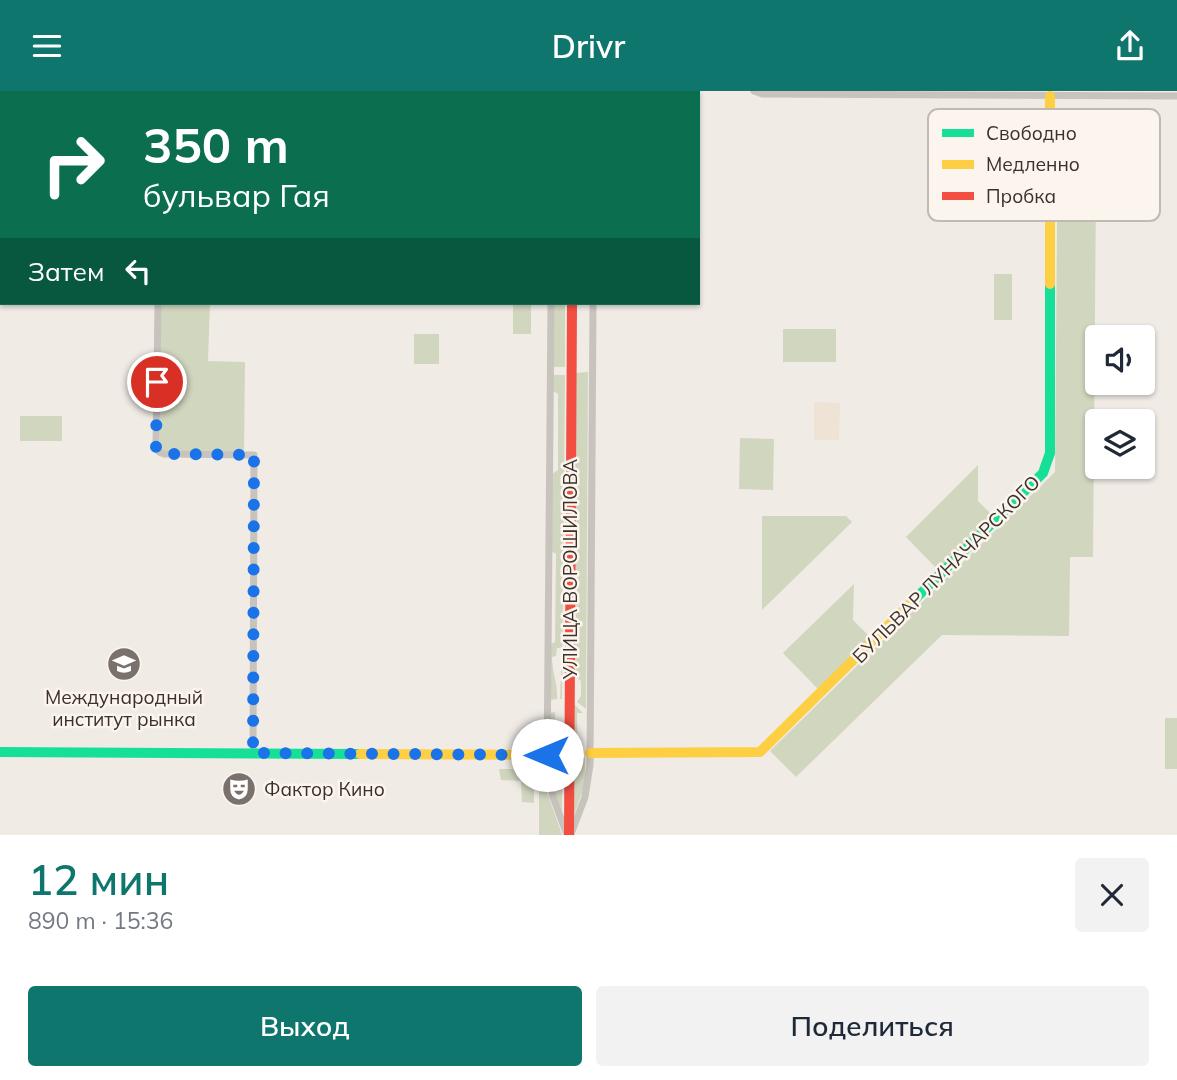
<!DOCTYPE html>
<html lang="ru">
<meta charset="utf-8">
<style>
:root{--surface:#fff;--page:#f2f2f3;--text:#1f2937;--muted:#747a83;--accent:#0f766e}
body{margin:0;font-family:Mulish,sans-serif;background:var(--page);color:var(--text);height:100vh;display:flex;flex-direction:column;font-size:26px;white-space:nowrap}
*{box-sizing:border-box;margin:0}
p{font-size:23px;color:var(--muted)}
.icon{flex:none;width:38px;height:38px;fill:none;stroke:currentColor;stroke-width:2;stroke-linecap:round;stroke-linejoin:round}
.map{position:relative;height:744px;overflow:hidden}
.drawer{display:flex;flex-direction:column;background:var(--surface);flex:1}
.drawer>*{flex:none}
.banner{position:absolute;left:0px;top:0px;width:700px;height:214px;box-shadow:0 2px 5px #0004;background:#0b6e4f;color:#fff;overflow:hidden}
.fabs{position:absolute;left:1085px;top:234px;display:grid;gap:14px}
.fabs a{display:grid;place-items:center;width:70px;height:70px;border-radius:7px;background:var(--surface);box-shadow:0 2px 5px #0004;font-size:35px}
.pin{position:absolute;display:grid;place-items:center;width:60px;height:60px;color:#fff;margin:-30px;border:4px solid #fff;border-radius:50%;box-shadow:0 2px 7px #0007}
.me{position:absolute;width:77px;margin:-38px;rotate:270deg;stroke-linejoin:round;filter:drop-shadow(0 0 5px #0008)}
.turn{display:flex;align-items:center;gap:24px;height:147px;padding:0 28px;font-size:32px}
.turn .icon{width:91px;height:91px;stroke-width:2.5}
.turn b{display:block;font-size:49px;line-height:60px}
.then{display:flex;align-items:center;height:66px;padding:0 28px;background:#0003;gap:14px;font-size:26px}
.round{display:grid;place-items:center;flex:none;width:74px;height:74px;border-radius:7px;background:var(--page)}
.headline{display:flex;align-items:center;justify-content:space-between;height:119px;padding:0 28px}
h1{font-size:42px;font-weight:600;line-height:52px;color:var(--accent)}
.cta{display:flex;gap:14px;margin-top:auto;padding:14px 28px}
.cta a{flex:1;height:80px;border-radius:7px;background:var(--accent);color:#fff;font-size:28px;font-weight:600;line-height:80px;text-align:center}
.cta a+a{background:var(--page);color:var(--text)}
header{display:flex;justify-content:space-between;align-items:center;height:91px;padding:0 28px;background:var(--accent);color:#fff;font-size:32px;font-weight:600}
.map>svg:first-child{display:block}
.green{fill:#d1d6bf}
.plaza{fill:#eee3d5}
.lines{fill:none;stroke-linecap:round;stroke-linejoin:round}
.street{stroke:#c9c3be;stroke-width:7}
.fast{stroke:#16e098;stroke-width:10}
.slow{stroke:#ffcf43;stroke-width:10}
.jam{stroke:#f24e42;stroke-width:10}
.route{stroke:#1a73e8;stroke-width:12;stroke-dasharray:0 21.6}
.labels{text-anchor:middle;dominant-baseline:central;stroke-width:5;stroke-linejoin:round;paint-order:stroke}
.street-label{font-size:19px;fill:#3b302b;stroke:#fbf5ee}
.poi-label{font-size:19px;fill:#3b302b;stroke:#fbf5ee}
.key{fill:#fbf5ee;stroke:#c1bab4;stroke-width:2}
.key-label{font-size:19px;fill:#3b302b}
</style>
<header><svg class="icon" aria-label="menu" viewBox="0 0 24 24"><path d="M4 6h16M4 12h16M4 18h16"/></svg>Drivr<svg class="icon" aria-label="share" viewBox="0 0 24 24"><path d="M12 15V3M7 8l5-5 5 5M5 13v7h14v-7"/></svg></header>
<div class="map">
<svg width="1177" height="744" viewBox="0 0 1177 744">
<rect width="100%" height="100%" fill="#f0ebe5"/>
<g class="green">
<polygon points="1058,19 1086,20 1086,95 1096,95 1093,466 1070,466 1069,545 942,544 796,686 770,660 1055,381"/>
<rect x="994" y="183" width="18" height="46"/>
<polygon points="160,212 210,212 208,270 245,271 244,362 160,360"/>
<rect x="513" y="212" width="18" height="31"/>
<polygon points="553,212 565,212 565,276 552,276"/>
<rect x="783" y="238" width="53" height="33"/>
<rect x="414" y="243" width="25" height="30"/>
<polygon points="588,281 586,618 577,611 581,605 581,590 575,585 576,282"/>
<path d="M552,284H565L562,608H560L562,557H557L556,565L552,566C552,582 558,593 557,608L550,609L551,553L555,551L556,463L551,460V384L558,379V303L552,299Z"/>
<rect x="20" y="325" width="42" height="25"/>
<polygon points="740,347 774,348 773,399 739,398"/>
<polygon points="978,374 978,410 995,427 940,481 906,446"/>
<polygon points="762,425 846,425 852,431 762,519"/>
<polygon points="854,493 853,529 872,548 819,599 783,562"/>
<polygon points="574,613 583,622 577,622 578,667 585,667 585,693 574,724"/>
<path d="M555,621V635H560L563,642L562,724C549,688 550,659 550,622Z"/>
<rect x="1165" y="627" width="12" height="51"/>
<polygon points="539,666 544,671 546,698 562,744 539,744"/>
<polygon points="499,678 534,678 534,712 522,711 521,690 501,689"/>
</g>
<polygon class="plaza" points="814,311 840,312 839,349 814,349"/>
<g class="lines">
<g class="street">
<polyline points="372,0 397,0"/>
<polyline points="754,0 762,3 1177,5"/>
<polyline points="160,2 160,0"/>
<polyline points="158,212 156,356 159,361 164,363 254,364 253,662"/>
<polyline points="551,212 547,677 553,706 567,744"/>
<polyline points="571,743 585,706 590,674 593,212"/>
</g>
<g class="fast">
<polyline points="915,508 1043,382 1050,362 1050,193"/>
<polyline points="0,661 360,663"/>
</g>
<g class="slow">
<polyline points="600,2 602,0"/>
<polyline points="1050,5 1050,193"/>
<polyline points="590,662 760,661 915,508"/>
<polyline points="360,663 547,664"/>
</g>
<g class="jam">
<polyline points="548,0 551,2"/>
<polyline points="569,744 572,212"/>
</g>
</g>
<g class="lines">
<polyline class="route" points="157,291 156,356 159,361 164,363 254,364 253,662 547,664"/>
</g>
<defs>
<g id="university-disc" transform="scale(1.75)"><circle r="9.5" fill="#7a716c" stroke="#fbf5ee"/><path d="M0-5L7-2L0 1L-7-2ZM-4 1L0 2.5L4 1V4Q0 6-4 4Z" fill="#fff"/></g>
<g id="theatre-disc" transform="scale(1.75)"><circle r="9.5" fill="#7a716c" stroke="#fbf5ee"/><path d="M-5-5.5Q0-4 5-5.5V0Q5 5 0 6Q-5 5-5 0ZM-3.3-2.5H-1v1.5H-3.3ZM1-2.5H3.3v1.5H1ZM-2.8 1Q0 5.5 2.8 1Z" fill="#fff"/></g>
</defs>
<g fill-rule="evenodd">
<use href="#university-disc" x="124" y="573"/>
<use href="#theatre-disc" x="239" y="698"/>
</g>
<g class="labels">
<g class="street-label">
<text transform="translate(570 478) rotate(-90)">УЛИЦА ВОРОШИЛОВА</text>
<text transform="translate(946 478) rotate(-45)">БУЛЬВАР ЛУНАЧАРСКОГО</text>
</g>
<g class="poi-label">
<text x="124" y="606">Международный<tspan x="124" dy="22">институт рынка</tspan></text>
<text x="264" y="698" text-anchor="start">Фактор Кино</text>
</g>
</g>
<rect x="928" y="18" width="232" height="112" rx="10" class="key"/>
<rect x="942" y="38" width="32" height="8" fill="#16e098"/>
<rect x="942" y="69" width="32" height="9" fill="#ffcf43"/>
<rect x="942" y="101" width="32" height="8" fill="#f24e42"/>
<g class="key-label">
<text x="986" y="49">Свободно</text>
<text x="986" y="80">Медленно</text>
<text x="986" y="112">Пробка</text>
</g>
</svg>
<div class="fabs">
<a><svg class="icon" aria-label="sound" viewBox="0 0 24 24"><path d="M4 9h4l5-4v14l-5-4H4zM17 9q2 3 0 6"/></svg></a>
<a><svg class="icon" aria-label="layers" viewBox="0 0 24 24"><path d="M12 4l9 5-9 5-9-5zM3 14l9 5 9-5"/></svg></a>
</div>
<div class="pin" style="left:157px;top:291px;background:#d93025"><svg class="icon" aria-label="arrive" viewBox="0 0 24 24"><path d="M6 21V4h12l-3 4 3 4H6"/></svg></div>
<svg class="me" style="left:547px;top:664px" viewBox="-20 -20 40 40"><circle r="19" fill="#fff"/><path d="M0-13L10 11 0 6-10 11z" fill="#1a73e8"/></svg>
<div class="banner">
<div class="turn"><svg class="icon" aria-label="right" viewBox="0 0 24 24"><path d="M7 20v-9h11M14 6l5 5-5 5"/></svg><div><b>350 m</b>бульвар Гая</div></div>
<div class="then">Затем<svg class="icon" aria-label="left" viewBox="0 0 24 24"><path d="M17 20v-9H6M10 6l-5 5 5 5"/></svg></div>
</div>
</div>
<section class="drawer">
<div class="headline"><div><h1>12 мин</h1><p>890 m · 15:36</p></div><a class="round"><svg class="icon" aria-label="close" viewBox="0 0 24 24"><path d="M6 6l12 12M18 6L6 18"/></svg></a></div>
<div class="cta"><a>Выход</a><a>Поделиться</a></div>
</section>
